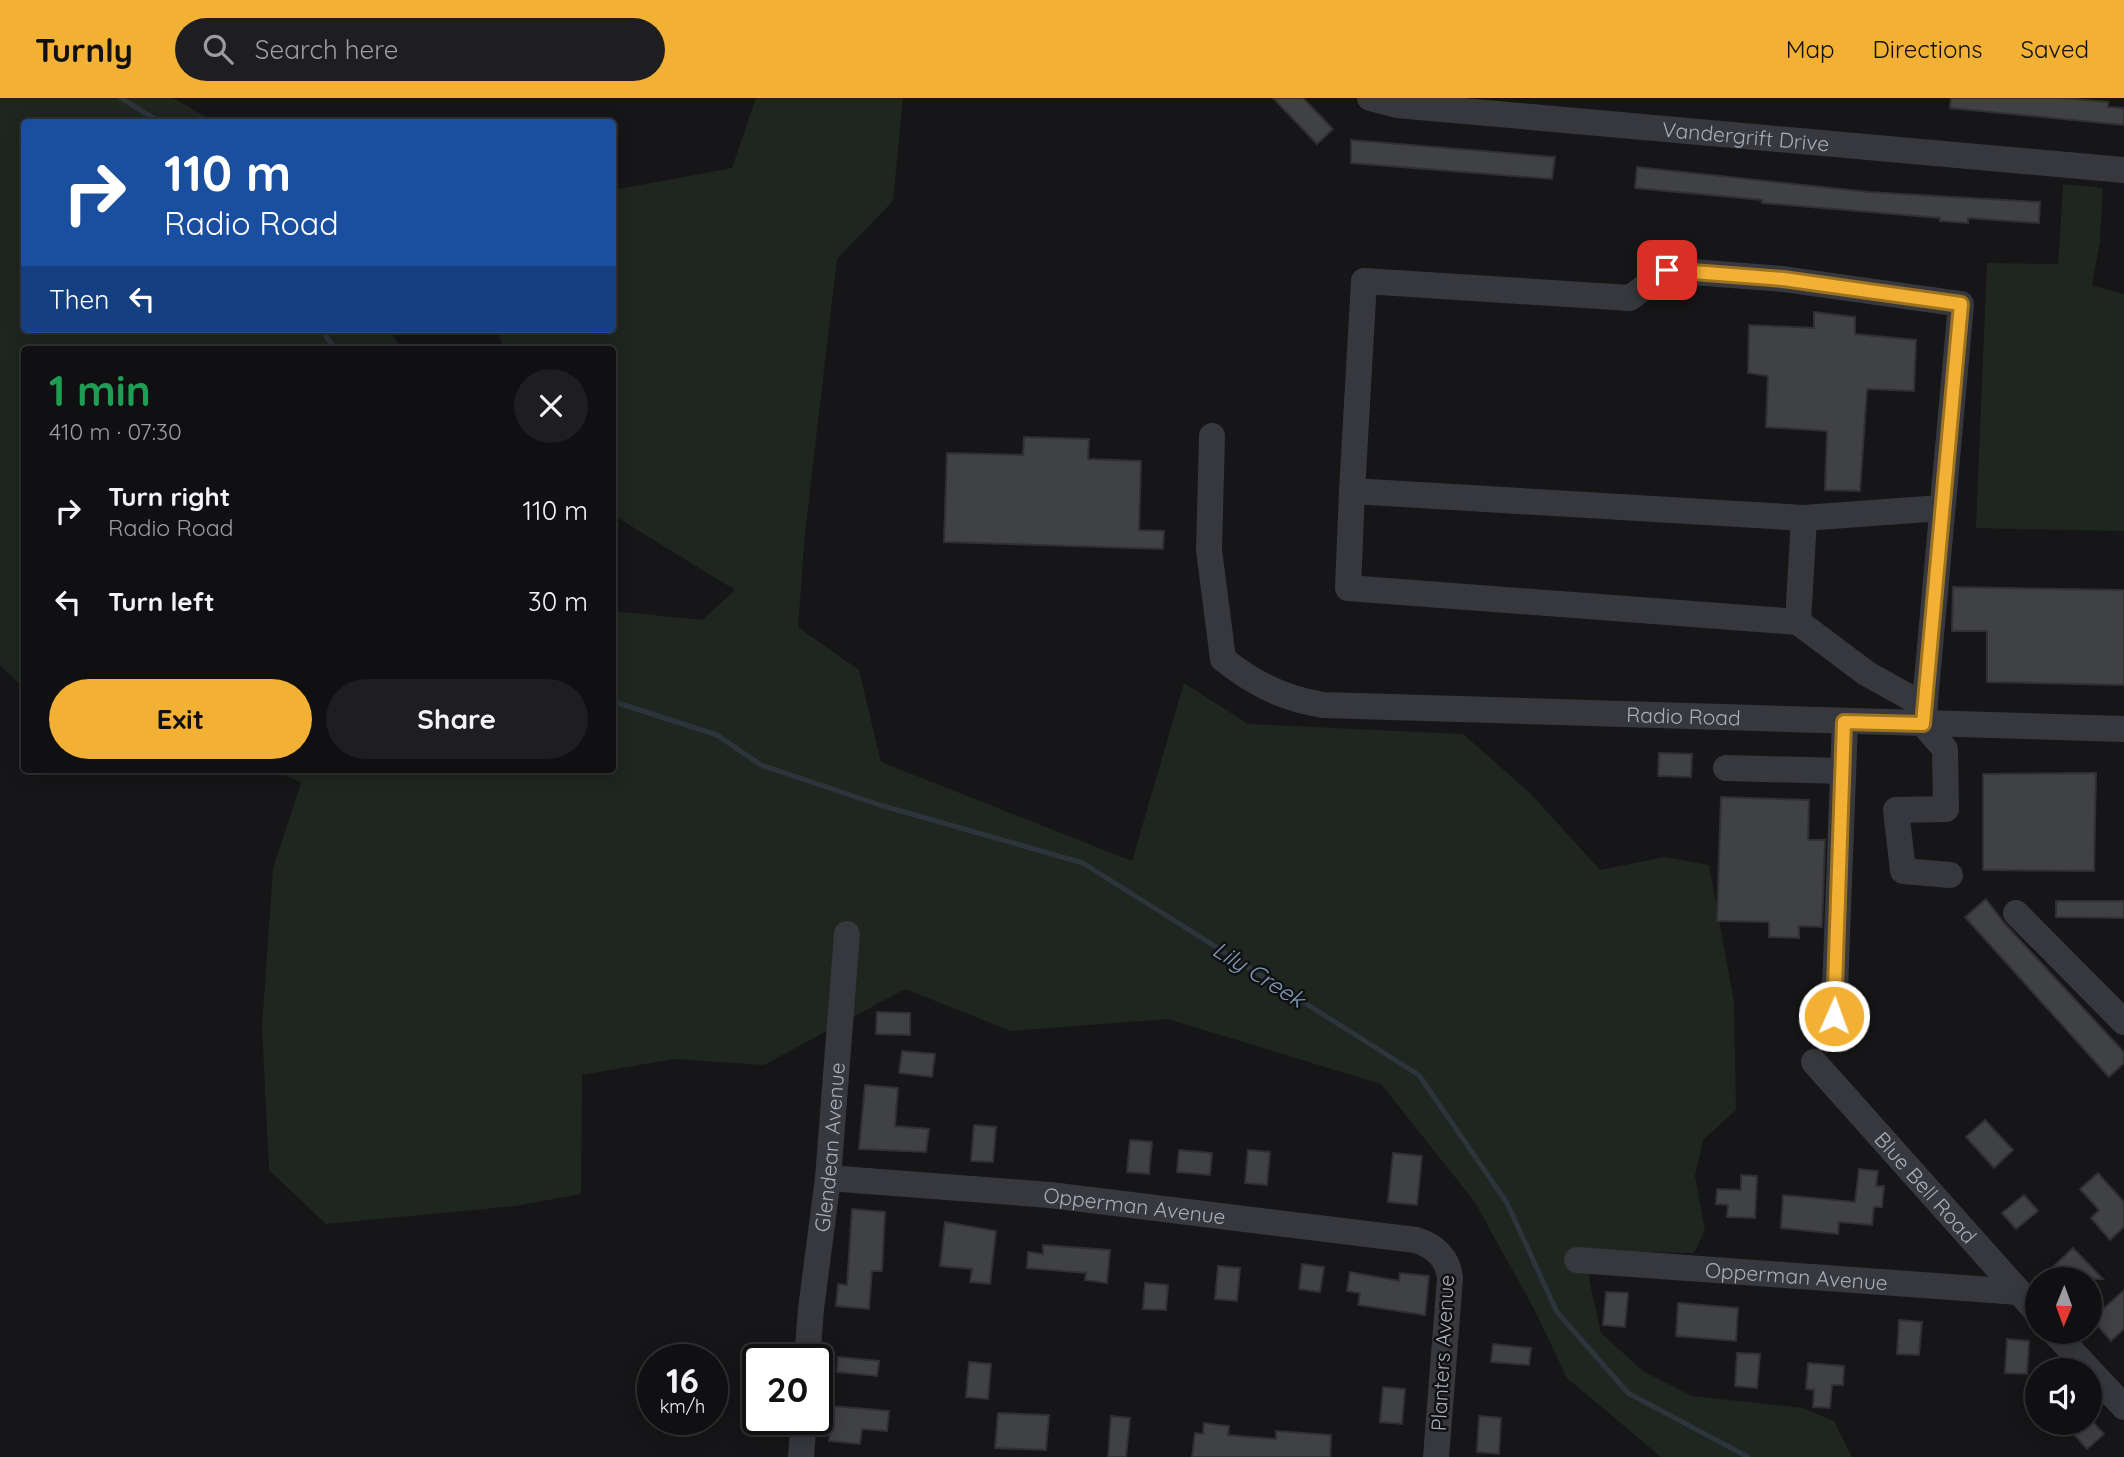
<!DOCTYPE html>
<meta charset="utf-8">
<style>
:root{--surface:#101012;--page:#1e1e20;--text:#f1f3f6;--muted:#9c9d9f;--line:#303032;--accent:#f2b134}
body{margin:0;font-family:Quicksand,sans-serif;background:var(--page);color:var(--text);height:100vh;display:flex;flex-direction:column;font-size:26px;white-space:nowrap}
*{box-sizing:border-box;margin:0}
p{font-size:23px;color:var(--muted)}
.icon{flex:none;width:38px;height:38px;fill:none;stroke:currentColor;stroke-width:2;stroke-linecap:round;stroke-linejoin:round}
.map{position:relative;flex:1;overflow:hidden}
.panel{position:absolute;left:21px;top:248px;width:595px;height:427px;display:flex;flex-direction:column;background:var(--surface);border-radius:7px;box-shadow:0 4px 18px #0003,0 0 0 2px var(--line)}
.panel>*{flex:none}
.banner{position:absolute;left:21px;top:21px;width:595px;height:214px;border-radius:7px;box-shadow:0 4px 18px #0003,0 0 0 2px var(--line);background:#1a4fa0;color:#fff;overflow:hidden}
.needle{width:46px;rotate:181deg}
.controls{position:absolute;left:2025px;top:1169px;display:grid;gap:14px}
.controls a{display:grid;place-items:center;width:77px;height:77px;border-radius:50%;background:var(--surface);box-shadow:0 4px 18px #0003,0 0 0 2px var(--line);font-size:35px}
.speed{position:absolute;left:637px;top:1246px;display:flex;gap:14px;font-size:35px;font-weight:700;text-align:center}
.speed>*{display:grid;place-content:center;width:91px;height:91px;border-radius:50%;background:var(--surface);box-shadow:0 4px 18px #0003,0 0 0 2px var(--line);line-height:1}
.speed small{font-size:18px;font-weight:400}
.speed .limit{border:4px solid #111;border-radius:10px;background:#fff;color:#111}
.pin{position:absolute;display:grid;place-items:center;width:60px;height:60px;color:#fff;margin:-30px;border-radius:14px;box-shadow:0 4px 10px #0006}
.me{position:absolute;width:77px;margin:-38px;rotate:2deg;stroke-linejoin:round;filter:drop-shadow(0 0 5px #0008)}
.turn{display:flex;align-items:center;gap:24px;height:147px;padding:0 28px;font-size:32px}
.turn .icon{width:91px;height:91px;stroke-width:2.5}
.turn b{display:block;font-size:49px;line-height:60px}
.then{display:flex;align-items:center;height:66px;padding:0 28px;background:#0003;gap:14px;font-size:26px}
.round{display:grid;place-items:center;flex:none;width:74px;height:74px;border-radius:37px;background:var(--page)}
.overview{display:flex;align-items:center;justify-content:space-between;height:119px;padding:0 28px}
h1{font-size:42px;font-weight:700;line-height:52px;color:#1e9e55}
.primary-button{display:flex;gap:14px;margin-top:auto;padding:14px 28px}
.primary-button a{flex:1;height:80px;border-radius:42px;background:var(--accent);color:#111;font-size:28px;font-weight:700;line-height:80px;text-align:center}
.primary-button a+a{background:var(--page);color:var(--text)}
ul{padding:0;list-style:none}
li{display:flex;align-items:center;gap:21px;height:91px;padding:0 28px}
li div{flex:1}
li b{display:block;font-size:26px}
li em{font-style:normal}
header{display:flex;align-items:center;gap:42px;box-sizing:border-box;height:98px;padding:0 35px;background:var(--accent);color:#111}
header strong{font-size:33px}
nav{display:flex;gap:38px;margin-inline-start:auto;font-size:24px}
.search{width:490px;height:63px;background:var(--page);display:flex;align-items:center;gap:18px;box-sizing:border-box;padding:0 24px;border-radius:38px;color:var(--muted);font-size:26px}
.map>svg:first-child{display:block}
.green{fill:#1e261f}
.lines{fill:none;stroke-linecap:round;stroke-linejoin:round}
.stream{stroke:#2c353c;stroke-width:5}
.building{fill:#404145;stroke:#303034;stroke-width:2}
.minor{stroke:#37383d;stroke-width:26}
.route-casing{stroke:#9d7322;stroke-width:18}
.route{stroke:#f2b134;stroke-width:12}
.labels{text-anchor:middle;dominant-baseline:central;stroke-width:5;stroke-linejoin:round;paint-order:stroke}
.street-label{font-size:21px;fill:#a8adb8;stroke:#111113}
.water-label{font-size:23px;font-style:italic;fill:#7f9bb3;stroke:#111113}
</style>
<header>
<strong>Turnly</strong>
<div class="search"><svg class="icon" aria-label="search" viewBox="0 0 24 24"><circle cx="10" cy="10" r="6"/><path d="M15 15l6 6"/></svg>Search here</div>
<nav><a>Map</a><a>Directions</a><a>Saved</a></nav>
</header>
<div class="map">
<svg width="2124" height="1359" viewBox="0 0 2124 1359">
<rect width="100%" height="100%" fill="#161618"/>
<g class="green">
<polygon points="0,0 173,0 215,24 24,24 24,231 388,231 403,252 24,252 24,590 0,567"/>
<polygon points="756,0 903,0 893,103 837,161 805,435 798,529 859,572 881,664 1132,763 1184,585 1248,626 1463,636 1529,694 1600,772 1665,759 1709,767 1734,904 1736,1012 1703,1042 1695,1078 1705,1132 1694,1155 1591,1153 1589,1181 1601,1235 1643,1273 1692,1298 1803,1310 1834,1323 1852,1359 1661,1359 1567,1280 1534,1211 1474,1103 1381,986 1168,921 1011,933 905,891 764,967 674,961 582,977 581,1096 515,1108 326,1126 269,1072 262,929 273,770 301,685 276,672 612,672 613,513 702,522 735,492 613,417 612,252 504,252 497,231 612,231 613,92 732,70"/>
<polygon points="2063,86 2103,90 2100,143 2092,187 2124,196 2124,433 1976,430 1987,165 2058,166"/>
</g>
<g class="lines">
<g class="stream">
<polyline points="121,0 160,24"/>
<polyline points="321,231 336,252"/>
<polyline points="612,603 717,637 761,667 880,707 1083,765 1419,977 1507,1105 1557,1214 1628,1295 1748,1359"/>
</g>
</g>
<g class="building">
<polygon points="1273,0 1303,0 1333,31 1317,46"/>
<polygon points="1951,0 2062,0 2108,4 2108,9 2124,10 2124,27 1950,10"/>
<polygon points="1351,42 1555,59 1552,81 1351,65"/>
<polygon points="1637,69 1869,94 2040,104 2039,125 1968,120 1968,125 1940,123 1940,120 1762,105 1762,102 1635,90"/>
<polygon points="1814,214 1855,219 1855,236 1916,242 1914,293 1867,291 1860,393 1825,392 1827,333 1766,329 1768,278 1748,275 1749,227 1814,230"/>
<polygon points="1024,339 1089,341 1088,361 1141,363 1139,432 1164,433 1163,451 944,444 947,355 1023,357"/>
<polygon points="1953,489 2124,492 2124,587 1987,584 1987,533 1952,533"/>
<polygon points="1659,655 1692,656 1691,679 1658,678"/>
<polygon points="2096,675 2094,773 1983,772 1983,676"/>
<polygon points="1721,699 1809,702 1808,742 1825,742 1822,829 1799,828 1799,840 1769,839 1769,824 1717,823"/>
<polygon points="1986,801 2005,826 2124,954 2124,965 2109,979 1965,819"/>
<polygon points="2056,803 2124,803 2124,820 2056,819"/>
<polygon points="877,914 910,915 910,937 876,936"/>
<polygon points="902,953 935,956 932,979 899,975"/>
<polygon points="865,987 898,990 895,1028 929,1031 926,1054 859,1051"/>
<polygon points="1985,1022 2013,1052 1994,1070 1966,1039"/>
<polygon points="974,1027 996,1029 993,1064 971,1063"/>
<polygon points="1130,1042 1152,1044 1149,1076 1127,1074"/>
<polygon points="1179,1052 1212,1055 1210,1077 1177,1074"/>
<polygon points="1248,1052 1270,1054 1267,1087 1245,1085"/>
<polygon points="1393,1055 1422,1058 1417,1107 1388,1104"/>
<polygon points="1859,1071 1878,1073 1876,1088 1884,1088 1882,1109 1874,1109 1872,1127 1839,1124 1838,1136 1781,1130 1783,1097 1855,1104"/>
<polygon points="2098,1075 2124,1104 2124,1129 2110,1142 2091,1120 2099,1112 2080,1091"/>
<polygon points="1741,1077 1757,1078 1755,1120 1727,1119 1728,1107 1716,1106 1717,1091 1741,1092"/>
<polygon points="2024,1097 2038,1113 2016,1131 2002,1115"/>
<polygon points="852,1111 885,1114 882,1173 872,1173 869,1211 836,1208 838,1186 847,1187"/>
<polygon points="945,1124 996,1133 990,1186 970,1184 972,1171 940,1168"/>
<polygon points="1043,1147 1110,1152 1107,1185 1085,1182 1086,1175 1027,1170 1028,1154 1043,1156"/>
<polygon points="2073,1150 2103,1181 2040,1181"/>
<polygon points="1302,1166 1324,1169 1320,1194 1299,1191"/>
<polygon points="1218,1168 1240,1170 1237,1203 1215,1201"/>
<polygon points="1350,1174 1399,1183 1400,1175 1429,1178 1425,1217 1358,1207 1360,1195 1347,1193"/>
<polygon points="1145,1185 1168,1187 1166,1212 1143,1211"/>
<polygon points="2124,1192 2124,1231 2111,1243 2092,1221"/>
<polygon points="1606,1194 1628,1195 1625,1229 1603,1227"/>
<polygon points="1678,1205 1738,1210 1736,1243 1676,1238"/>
<polygon points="1899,1222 1922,1224 1919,1257 1897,1256"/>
<polygon points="2007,1241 2029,1243 2027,1276 2005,1275"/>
<polygon points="1493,1246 1531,1250 1529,1267 1491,1264"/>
<polygon points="1737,1255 1760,1256 1757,1290 1735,1288"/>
<polygon points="838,1259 879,1263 877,1278 837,1274"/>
<polygon points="969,1264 991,1266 988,1301 966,1299"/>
<polygon points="1808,1265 1844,1268 1843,1287 1832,1287 1830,1310 1813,1309 1814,1292 1806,1291"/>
<polygon points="1383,1289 1405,1291 1402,1326 1380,1324"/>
<polygon points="832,1308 889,1313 887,1333 862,1331 860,1346 829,1343"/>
<polygon points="998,1315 1049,1317 1046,1352 995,1350"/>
<polygon points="1111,1318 1130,1320 1126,1359 1108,1359"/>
<polygon points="1479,1318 1501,1320 1499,1356 1477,1354"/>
<polygon points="1204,1325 1229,1328 1228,1337 1276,1341 1276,1333 1331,1337 1330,1359 1192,1359 1195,1335 1203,1336"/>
<polygon points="2064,1325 2094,1325 2104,1336 2087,1351"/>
</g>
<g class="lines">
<g class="minor">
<path id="s1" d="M1370,0L1397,7L2124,72"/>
<path id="s2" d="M1212,338L1209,452L1223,561C1254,586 1283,600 1323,607L2124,631"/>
<polyline points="1352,393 1348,490 1798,524"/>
<polyline points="1941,410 1804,420 1352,393 1364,183 1630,200 1667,172 1783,181 1961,206 1923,626 1945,651 1946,711 1896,712 1903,773 1950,777"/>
<polyline points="1804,420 1798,524 1866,575 1925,608"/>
<polyline points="1726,670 1843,673"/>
<polyline points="2016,815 2124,924"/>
<polyline points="1834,918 1845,624"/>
<path id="s3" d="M1814,964L2037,1214"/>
<path id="s4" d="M828,1080L1050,1097L1416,1142C1435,1148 1448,1160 1450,1180L1436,1359"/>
<path id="s5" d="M1577,1162L2019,1194"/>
<polyline points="2054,1234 2124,1309"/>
<path id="s6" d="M807,1262L811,1211L828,1080L847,836"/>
<polyline points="801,1359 804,1321"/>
</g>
</g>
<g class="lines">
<g class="route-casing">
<polyline id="route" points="1667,172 1783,181 1961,206 1923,626 1844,624 1834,918"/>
</g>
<use href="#route" class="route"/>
</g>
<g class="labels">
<g class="street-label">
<text stroke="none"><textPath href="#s1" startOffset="378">Vandergrift Drive</textPath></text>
<text stroke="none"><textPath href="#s2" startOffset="696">Radio Road</textPath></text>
<text stroke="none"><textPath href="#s6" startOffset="214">Glendean Avenue</textPath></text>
<text stroke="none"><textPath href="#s3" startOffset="168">Blue Bell Road</textPath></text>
<text stroke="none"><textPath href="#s4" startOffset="308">Opperman Avenue</textPath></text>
<text stroke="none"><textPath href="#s5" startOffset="220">Opperman Avenue</textPath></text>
<text transform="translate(1442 1255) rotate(-87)">Planters Avenue</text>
</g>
<g class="water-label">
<text transform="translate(1259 876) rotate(32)">Lily Creek</text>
</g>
</g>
</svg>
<div class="controls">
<a><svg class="needle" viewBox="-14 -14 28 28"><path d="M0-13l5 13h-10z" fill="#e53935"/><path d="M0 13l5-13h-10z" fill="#9c9d9f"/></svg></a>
<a><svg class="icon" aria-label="sound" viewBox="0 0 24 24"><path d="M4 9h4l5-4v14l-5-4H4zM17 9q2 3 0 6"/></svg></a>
</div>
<div class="speed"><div>16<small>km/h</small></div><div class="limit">20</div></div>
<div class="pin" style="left:1667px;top:172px;background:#d93025"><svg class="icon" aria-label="arrive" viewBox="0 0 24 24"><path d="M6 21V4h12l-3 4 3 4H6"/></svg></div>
<svg class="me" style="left:1834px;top:918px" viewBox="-20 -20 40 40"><circle r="17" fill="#f2b134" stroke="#fff" stroke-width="3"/><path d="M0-11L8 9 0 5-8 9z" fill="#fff"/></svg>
<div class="banner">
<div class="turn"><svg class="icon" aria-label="right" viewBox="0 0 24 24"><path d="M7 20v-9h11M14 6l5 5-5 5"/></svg><div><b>110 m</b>Radio Road</div></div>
<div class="then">Then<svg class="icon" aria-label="left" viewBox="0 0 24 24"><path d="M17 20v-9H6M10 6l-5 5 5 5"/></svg></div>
</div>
<section class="panel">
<div class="overview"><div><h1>1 min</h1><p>410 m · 07:30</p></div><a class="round"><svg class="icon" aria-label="close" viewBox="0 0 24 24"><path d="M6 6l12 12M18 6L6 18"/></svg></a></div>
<ul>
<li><svg class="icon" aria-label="right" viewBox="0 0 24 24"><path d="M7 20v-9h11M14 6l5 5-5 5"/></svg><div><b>Turn right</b><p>Radio Road</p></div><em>110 m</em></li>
<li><svg class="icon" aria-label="left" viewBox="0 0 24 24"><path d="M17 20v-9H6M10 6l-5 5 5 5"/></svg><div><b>Turn left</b></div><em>30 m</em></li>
</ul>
<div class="primary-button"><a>Exit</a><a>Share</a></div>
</section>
</div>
